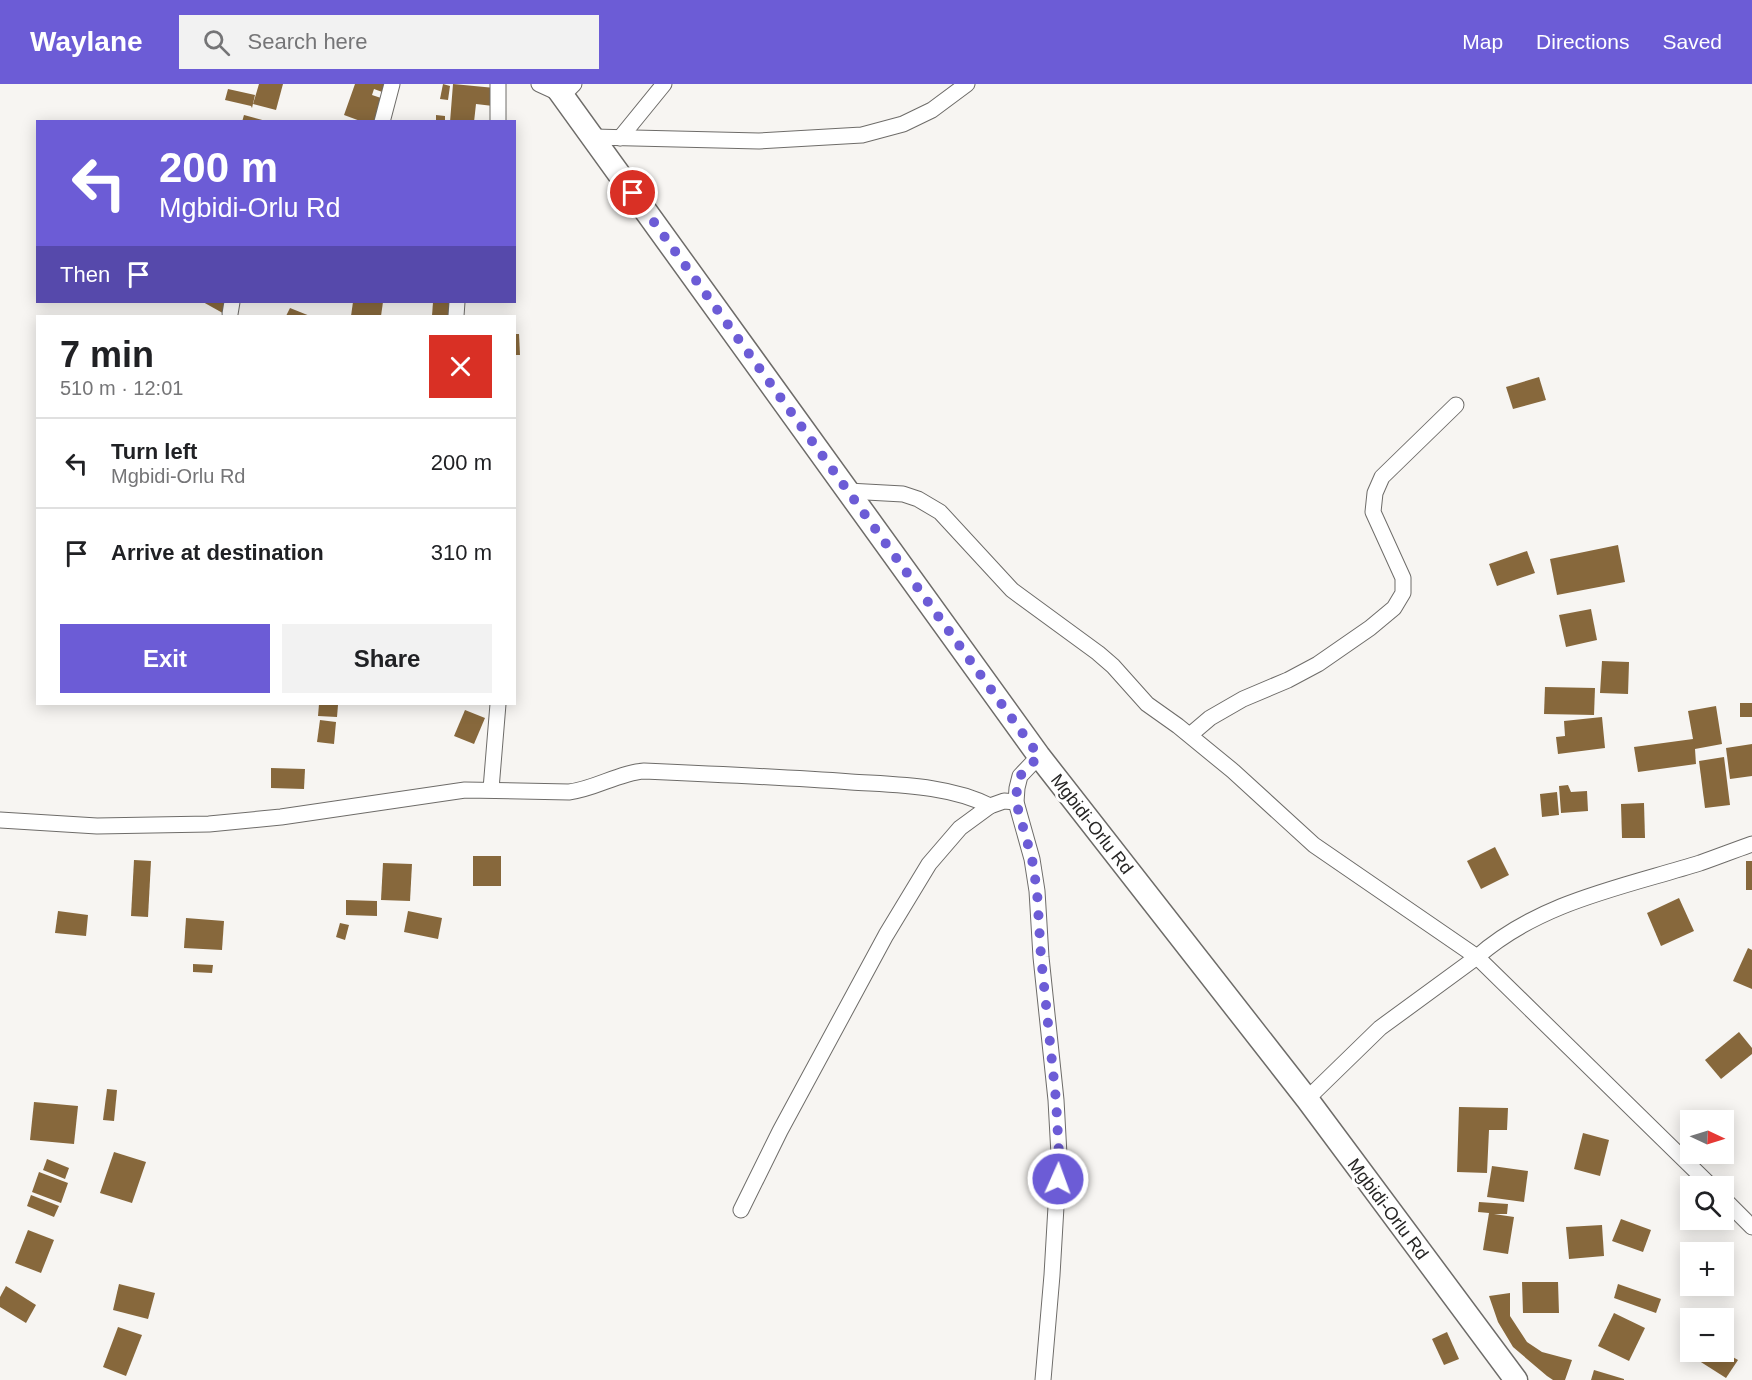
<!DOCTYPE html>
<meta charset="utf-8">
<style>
:root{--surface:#fff;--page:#f2f2f2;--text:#202124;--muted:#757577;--line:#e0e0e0;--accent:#6c5cd6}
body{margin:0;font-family:Arial,sans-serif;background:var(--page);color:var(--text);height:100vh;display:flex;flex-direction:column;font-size:22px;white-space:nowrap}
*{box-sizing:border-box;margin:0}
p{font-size:20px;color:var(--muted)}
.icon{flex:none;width:33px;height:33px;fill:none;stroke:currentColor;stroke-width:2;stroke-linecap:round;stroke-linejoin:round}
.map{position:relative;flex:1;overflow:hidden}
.side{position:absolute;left:36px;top:231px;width:480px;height:390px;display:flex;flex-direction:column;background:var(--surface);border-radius:0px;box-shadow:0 3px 15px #0003}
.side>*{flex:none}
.banner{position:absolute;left:36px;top:36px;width:480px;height:183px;border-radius:0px;box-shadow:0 3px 15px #0003;background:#6c5cd6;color:#fff;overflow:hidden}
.needle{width:39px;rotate:94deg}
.tools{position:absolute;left:1680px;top:1026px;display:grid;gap:12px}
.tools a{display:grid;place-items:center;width:54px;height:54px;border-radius:0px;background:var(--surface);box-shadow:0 3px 15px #0003;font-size:30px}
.pin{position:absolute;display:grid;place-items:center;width:51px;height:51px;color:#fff;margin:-26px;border:3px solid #fff;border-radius:50%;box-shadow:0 2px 6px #0007}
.me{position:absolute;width:66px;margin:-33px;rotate:2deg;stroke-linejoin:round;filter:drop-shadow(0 0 4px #0008)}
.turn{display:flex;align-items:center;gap:21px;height:126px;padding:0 24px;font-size:27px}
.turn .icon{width:78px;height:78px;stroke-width:2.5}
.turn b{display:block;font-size:42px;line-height:51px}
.then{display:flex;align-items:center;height:57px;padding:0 24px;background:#0003;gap:12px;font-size:22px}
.round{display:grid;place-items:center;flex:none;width:63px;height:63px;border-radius:0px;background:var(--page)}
.headline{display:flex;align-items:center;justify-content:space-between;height:102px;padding:0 24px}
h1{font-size:36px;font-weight:600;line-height:45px}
.cta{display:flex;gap:12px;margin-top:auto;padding:12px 24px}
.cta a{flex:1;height:69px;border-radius:0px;background:var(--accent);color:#fff;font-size:24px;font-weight:600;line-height:69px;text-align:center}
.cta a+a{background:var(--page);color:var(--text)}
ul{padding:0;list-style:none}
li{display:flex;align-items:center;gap:18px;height:90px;padding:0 24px;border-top:2px solid var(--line)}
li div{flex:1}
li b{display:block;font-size:22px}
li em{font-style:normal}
header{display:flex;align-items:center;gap:36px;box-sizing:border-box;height:84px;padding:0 30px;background:var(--accent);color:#fff}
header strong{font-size:28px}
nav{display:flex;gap:33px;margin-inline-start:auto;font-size:21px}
.search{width:420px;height:54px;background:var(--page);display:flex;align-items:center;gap:15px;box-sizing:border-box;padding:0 21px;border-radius:0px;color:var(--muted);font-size:22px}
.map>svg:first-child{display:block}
.building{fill:#87683c}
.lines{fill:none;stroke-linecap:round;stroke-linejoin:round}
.minor-casing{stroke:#6e6c69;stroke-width:17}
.secondary-casing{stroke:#6e6c69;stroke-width:25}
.minor{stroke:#fff;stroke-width:15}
.secondary{stroke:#fff;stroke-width:22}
.route{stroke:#6c5cd6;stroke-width:10;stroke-dasharray:0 18}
.labels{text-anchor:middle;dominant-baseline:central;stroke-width:6;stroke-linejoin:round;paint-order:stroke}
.street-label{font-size:18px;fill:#262524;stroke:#fff}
</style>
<header>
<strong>Waylane</strong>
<div class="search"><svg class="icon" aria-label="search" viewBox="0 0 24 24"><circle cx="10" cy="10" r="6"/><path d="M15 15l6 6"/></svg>Search here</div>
<nav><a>Map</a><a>Directions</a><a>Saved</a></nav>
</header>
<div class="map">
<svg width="1752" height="1296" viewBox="0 0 1752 1296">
<rect width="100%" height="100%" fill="#f7f5f2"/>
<g class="building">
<polygon points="259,0 283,0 276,26 253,20"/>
<polygon points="355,0 388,0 385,9 374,5 372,11 384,15 377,38 363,38 344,31"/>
<polygon points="443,0 450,2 448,16 440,15"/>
<polygon points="453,0 495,4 493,22 476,20 474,38 450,38"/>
<polygon points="228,5 255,11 252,24 251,22 225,16"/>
<polygon points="244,31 266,37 266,38 242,38"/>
<polygon points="436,31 445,32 445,38 436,38"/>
<polygon points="203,218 235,218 228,232"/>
<polygon points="353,218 383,218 381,232 351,232"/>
<polygon points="433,218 463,218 462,232 432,232"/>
<polygon points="290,224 310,232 286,232"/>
<polygon points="514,250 519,250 520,271 514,271"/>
<polygon points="1539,293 1546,316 1513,325 1506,303"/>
<polygon points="1618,461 1625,498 1557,511 1550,475"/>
<polygon points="1527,467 1535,489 1497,502 1489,480"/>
<polygon points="1591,525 1597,556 1566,563 1559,531"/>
<polygon points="1602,577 1629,578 1628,610 1600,609"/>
<polygon points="1545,603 1595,604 1594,631 1544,630"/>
<rect x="1740" y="619" width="12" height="14"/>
<polygon points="319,620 338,621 337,633 318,632"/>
<polygon points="1716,622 1722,660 1695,665 1696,680 1638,688 1634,663 1693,655 1688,627"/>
<polygon points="465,626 485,634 474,660 454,652"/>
<polygon points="1602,633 1605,664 1558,670 1556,653 1565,652 1564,637"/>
<polygon points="320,636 336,638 334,660 317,658"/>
<polygon points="1752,660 1752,692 1730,695 1726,664"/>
<polygon points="1724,673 1730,721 1705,724 1699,677"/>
<polygon points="271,684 305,685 304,705 271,704"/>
<polygon points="1568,701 1571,708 1587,707 1588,727 1561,729 1559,702"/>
<polygon points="1557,708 1559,731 1542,733 1540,710"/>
<polygon points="1644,719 1645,754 1622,754 1621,720"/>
<polygon points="1495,763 1509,791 1481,805 1467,777"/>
<rect x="473" y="772" width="28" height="30"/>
<polygon points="134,776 151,777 148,833 131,832"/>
<rect x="1746" y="777" width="6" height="29"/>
<polygon points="383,779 412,780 410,817 381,816"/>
<polygon points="1679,814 1694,847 1661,862 1647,829"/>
<polygon points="346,816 377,817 377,832 346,831"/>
<polygon points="58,827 88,831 86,852 55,849"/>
<polygon points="408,827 442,834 438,855 404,848"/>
<polygon points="186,834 224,837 222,866 184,864"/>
<polygon points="340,839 349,841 345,856 336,853"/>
<polygon points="1748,864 1752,866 1752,905 1733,897"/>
<polygon points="193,880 213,881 212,889 193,888"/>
<polygon points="1739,948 1752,964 1752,970 1721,995 1705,976"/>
<polygon points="107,1005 117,1006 114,1037 103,1036"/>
<polygon points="34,1018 78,1022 74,1060 30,1056"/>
<polygon points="1459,1023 1508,1024 1507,1046 1489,1046 1487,1089 1457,1088"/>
<polygon points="1583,1049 1609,1056 1600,1092 1574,1085"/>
<polygon points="114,1068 146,1078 132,1119 100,1109"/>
<polygon points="47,1075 69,1084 65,1095 43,1086"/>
<polygon points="1492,1082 1528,1087 1524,1118 1487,1113"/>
<polygon points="39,1088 68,1099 61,1119 32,1108"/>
<polygon points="31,1111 59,1122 54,1133 27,1122"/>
<polygon points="1479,1118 1508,1120 1507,1130 1494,1130 1514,1133 1508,1170 1483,1166 1489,1129 1478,1128"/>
<polygon points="1621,1135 1651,1146 1643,1168 1612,1157"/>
<polygon points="1602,1141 1604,1172 1569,1175 1566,1143"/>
<polygon points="28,1146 54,1156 41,1189 15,1179"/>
<polygon points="1522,1198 1558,1198 1559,1229 1523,1229"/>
<polygon points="119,1200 155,1209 148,1235 113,1226"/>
<polygon points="1618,1200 1661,1215 1656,1229 1614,1214"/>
<polygon points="6,1202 36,1221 26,1239 0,1223 0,1213"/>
<polygon points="1510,1209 1510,1232 1527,1258 1542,1268 1572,1276 1565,1296 1553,1296 1547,1292 1513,1263 1498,1238 1489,1212"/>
<polygon points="1614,1229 1645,1244 1629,1277 1598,1262"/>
<polygon points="118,1243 142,1251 126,1292 103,1283"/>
<polygon points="1447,1248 1459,1275 1444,1281 1432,1255"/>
<polygon points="1696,1268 1724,1268 1738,1276 1726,1294 1693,1273"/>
<polygon points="1594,1286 1624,1295 1624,1296 1591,1296"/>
</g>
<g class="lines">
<g class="minor-casing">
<g id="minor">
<polyline points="498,0 498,38"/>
<polyline points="539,0 563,11 574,0"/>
<polyline points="382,38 392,0"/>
<polyline points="593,53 759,57 862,51 903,40 932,26 967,0"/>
<polyline points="620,54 664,0"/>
<polyline points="230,230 232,218"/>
<polyline points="456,232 457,218"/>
<polyline points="848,407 903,410 918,415 940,428 1012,506 1098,569 1113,582 1147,620 1178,642 1233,687 1314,761 1477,873 1711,1102"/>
<polyline points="1190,651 1210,634 1243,615 1288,596 1318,580 1370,544 1394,524 1403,509 1403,494 1373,428 1375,409 1382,393 1456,321"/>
<polyline points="1039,672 1020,692 1017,704 1016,718 1032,775 1037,807 1041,873 1056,1016 1059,1071 1052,1191 1043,1296"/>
<polyline points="491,705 498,620"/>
<path d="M0,736L97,742L209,740L281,733L465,706L569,708C595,705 618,689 644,687C713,690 782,693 851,698C897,701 949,701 990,722"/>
<path d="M1307,1015L1380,944L1477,873C1539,818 1623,803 1700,779C1717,773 1735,766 1752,760"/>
<polyline points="1724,1115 1752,1143"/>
<polyline points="741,1126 780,1047 886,851 929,780 960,744 990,722 1004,717 1016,718"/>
</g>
</g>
<g class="secondary-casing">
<polyline id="secondary" points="554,0 1039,672 1307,1015 1516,1296"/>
</g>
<use href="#minor" class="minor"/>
<use href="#secondary" class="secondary"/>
</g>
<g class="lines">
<polyline class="route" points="633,109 1039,672 1020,692 1017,704 1016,718 1032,775 1037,807 1041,873 1056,1016 1059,1071 1058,1095"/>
</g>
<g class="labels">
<g class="street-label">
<text transform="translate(1092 740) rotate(52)">Mgbidi-Orlu Rd</text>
<text transform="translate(1388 1125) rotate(53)">Mgbidi-Orlu Rd</text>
</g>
</g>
</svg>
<div class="tools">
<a><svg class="needle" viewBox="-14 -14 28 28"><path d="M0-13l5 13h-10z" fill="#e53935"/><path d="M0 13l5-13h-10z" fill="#757577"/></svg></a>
<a><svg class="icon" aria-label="search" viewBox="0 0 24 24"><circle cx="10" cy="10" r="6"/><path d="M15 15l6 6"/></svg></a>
<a>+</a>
<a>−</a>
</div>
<div class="pin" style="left:633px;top:109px;background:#d93025"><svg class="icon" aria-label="arrive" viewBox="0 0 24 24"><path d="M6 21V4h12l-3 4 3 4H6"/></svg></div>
<svg class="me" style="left:1058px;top:1095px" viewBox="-20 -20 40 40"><circle r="17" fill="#6c5cd6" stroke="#fff" stroke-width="3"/><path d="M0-11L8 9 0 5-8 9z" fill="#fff"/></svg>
<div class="banner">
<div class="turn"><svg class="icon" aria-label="left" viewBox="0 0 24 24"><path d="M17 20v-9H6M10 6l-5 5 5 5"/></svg><div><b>200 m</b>Mgbidi-Orlu Rd</div></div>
<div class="then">Then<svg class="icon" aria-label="arrive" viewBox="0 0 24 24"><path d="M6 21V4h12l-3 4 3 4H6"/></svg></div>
</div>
<section class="side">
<div class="headline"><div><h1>7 min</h1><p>510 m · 12:01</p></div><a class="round" style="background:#d93025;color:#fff"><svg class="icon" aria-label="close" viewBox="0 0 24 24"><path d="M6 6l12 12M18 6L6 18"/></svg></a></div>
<ul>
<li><svg class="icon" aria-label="left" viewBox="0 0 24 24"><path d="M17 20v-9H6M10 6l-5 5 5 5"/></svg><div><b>Turn left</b><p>Mgbidi-Orlu Rd</p></div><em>200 m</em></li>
<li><svg class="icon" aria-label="arrive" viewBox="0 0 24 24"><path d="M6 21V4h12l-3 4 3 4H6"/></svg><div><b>Arrive at destination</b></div><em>310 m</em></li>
</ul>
<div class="cta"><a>Exit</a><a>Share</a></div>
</section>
</div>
